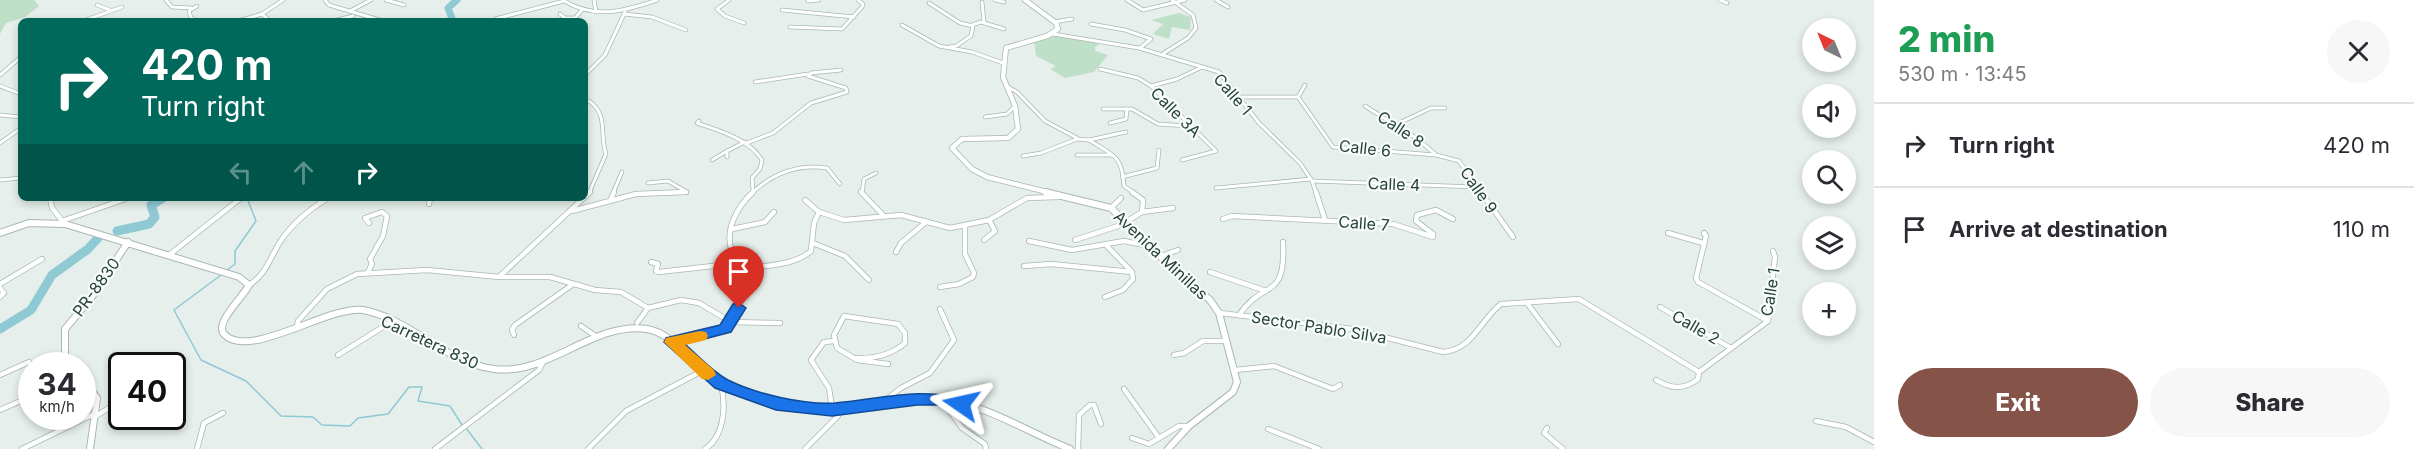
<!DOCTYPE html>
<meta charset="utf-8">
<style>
:root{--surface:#fff;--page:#f7f7f7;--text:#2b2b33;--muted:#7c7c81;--line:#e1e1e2;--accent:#855347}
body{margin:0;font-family:Inter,sans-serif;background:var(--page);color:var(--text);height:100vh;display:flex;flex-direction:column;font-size:22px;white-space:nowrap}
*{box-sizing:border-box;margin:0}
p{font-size:20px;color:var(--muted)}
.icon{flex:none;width:33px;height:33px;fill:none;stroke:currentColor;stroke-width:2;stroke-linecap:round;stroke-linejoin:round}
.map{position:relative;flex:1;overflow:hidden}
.sheet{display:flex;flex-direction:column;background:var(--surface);width:540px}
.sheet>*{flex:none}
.hud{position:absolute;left:18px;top:18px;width:570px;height:183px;border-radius:9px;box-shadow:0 3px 9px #0003;background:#00695c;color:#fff;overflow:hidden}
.needle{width:39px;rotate:317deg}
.buttons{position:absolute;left:1802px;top:18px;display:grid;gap:12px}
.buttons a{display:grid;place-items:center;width:54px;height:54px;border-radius:50%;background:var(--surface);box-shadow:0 3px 9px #0003;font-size:30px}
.speed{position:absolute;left:18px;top:352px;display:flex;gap:12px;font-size:30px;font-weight:700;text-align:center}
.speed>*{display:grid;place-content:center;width:78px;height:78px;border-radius:50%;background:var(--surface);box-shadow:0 3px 9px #0003;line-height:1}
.speed small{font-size:15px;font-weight:400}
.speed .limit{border:3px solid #111;border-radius:9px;background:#fff;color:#111}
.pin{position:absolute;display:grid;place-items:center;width:51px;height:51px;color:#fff;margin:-62px -26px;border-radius:50% 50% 50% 0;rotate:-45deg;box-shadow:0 0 6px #0007}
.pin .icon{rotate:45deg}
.me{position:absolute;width:66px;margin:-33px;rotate:281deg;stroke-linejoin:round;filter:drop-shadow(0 0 4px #0008)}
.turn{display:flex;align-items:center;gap:21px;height:126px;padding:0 24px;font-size:27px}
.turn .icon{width:78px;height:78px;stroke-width:2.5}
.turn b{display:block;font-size:42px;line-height:51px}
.lanes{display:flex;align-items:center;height:57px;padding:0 24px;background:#0003;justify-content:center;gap:30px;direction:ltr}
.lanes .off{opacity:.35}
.round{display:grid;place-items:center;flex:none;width:63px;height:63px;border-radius:32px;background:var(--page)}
.headline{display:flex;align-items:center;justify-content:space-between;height:102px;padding:0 24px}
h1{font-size:36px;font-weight:800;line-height:45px;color:#1e9e55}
.primary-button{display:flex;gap:12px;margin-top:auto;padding:12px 24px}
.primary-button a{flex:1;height:69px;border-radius:36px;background:var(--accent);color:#fff;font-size:24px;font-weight:800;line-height:69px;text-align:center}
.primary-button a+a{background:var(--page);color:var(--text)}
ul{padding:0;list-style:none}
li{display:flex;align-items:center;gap:18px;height:84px;padding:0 24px;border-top:2px solid var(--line)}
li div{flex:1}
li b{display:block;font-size:22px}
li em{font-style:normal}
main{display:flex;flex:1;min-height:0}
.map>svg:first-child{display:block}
.green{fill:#bfe0c8}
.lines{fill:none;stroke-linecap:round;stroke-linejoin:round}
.stream{stroke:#8ec9d4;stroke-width:1.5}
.river-far1{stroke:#8ec9d4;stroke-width:7}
.river{stroke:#8ec9d4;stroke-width:9}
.minor-far1-casing{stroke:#a8b8b2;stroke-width:4.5}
.minor-casing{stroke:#a8b8b2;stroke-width:6}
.tertiary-far1-casing{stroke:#a8b8b2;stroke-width:6}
.tertiary-casing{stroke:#a8b8b2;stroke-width:8}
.minor-far1{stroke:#fff;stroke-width:3}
.minor{stroke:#fff;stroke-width:4.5}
.tertiary-far1{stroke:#fff;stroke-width:4.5}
.tertiary{stroke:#fff;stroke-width:6}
.route{fill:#1a73e8;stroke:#114b97;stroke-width:1.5}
.slow{fill:#f59e0b}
.labels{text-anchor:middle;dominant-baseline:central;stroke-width:4.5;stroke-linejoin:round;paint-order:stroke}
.street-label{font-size:16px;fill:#24423a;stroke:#f7fbf9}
</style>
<main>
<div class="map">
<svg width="1874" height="449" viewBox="0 0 1874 449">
<rect width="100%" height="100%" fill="#e6efeb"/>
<g class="green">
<polygon points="0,0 34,0 39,6 25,17 6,23 0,34"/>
<polygon points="1179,13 1191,17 1190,30 1172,27 1169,39 1153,34 1163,24 1151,20"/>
<polygon points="1056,36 1095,43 1099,45 1095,47 1095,51 1108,55 1094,72 1065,78 1050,69 1056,66 1036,56 1034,41"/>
</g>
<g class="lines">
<g class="stream">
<polyline points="227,270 235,264 235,251 256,221 247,198"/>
<polyline points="221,275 174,310 201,360 246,381 281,416 313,417 322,425 350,426 358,418 388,414 409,387 422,387 418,401 450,406 462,425"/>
<polyline points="466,428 482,449"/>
</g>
<polyline class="river-far1" points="453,21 448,8 457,0"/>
<g class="river">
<polyline points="117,231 149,224 155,217 151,205 163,198"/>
<polyline points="0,329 31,310 52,275 88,249 98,238"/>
</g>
<g class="minor-far1-casing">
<g id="minor-far1">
<polyline points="166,0 172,7 191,8"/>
<polyline points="325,0 329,5 383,21 415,21"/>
<polyline points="386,0 404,5"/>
<path d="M563,0C594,20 625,11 657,0"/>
<polyline points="594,0 596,12"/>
<polyline points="729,0 717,9 725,16 744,23"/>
<polyline points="995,0 1004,2"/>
<polyline points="1127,0 1143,10 1185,0"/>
<polyline points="1216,0 1228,7"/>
<polyline points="1720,0 1727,3"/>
<polyline points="808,1 819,0"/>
<polyline points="982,2 984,22"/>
<polyline points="929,3 960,23 973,26 971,36 956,46 949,47"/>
<polyline points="97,5 110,10"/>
<polyline points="197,6 189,11 191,18 199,21"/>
<polyline points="782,10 854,17"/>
<polyline points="350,11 371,0"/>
<polyline points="262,14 270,21"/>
<polyline points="560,14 565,18 575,18 583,9"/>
<polyline points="624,14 652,17 686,30"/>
<polyline points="495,19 564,1"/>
<polyline points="83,21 122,7"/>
<polyline points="238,21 262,14 283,0"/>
<polyline points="333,21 353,16"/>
<polyline points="1054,22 1072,19"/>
<polyline points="1091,24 1125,30 1151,39 1140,48"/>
<polyline points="902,25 939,46 972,52 1003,63"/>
<polyline points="972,25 981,22 1004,29"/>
<polyline points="790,27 842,29 862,7 863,4 858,0"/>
<polyline points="1053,34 1139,48 1219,72 1259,123 1300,163 1312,181 1316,193"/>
<polyline points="1164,53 1188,38 1196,28 1193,15 1172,0"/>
<polyline points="1100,69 1138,78 1151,86 1216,151 1182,160"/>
<polyline points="0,75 21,57"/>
<polyline points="585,75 605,55 625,12"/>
<polyline points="755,82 808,74"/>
<polyline points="1305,85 1298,97 1333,147 1436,155 1459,161 1482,193"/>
<polyline points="0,86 21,94"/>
<polyline points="1151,86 1177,79 1202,67"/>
<polyline points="1008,87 1017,92 1045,121 1077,138"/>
<polyline points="1240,97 1298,97"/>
<polyline points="1365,106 1419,140 1435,154"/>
<polyline points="1103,109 1132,109 1158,124 1188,126"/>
<polyline points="0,115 21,117"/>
<polyline points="985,117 1007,114 1015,106"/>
<path d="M699,121L697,123C720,131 749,139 762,160L760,169L752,178L753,190"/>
<polyline points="1110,123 1126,119 1127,109"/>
<polyline points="1397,124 1431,108 1445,108"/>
<path d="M1089,140C1114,156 1122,155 1124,186L1134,193"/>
<polyline points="0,143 21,128"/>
<polyline points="747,143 773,133 811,103 847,92 846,88 808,76 811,73 841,70"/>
<polyline points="1077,155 1112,155"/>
<polyline points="1023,156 1041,153 1077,139 1089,140 1126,132"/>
<polyline points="727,157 727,151 745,142"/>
<polyline points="712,160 727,151"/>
<polyline points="1122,177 1157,168 1159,150"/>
<polyline points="0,180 21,178"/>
<polyline points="1312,181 1476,187"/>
<polyline points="648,183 668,181 687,192 660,193"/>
<polyline points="1216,188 1311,179"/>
<path d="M589,193L606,154C599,134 609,115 589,101"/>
<polyline points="613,193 622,172"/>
<path d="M752,193C773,173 798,164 827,168L840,184"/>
<polyline points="862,193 864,179 876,173"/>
</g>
</g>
<g class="minor-casing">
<g id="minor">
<polyline points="861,192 883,215"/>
<polyline points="1132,192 1143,200 1142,212"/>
<polyline points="1316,192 1325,220"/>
<polyline points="1481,192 1513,237"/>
<polyline points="50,198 52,208 64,223"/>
<polyline points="805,200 819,212 844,220 901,215 950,228 989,220 1027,198 1059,197"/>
<polyline points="610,201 614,192"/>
<polyline points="429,204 430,198"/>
<polyline points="1111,208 1121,198"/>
<polyline points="572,211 636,194 686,192"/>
<polyline points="1223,219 1232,216 1393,224 1433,237 1433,234 1416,221 1417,215 1436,210 1453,219"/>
<polyline points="62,221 128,198"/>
<polyline points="732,229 765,222 774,212"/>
<polyline points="1668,233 1703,243"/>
<polyline points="1704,233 1706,236 1696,278 1698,282 1768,321"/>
<polyline points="984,240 995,231 989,220"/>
<polyline points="1075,240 1121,225 1142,212 1173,208"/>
<polyline points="1029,241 1072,250 1124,241 1149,246"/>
<polyline points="813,243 845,256 869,280"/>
<polyline points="896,252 901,243 926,222"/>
<polyline points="169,255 241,198"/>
<polyline points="1161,256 1178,250"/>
<polyline points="651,262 658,264 656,271 659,272 713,266 738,260"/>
<polyline points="1024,266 1051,264 1132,272"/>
<path d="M750,268C770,265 795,265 811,251L814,223L819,212"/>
<polyline points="368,272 372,264 370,259 383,236 387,216 382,212 365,218 369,223"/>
<polyline points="1210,272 1266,291"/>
<polyline points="500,276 590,192"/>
<polyline points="0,284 42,259"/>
<path d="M249,285C268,273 270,256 282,239C294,222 310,209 328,198"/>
<polyline points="940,287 959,284 973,277 974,273 965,254 965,225"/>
<polyline points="0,288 4,293 0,297"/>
<polyline points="1105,297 1123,290 1133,279 1132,272 1106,245"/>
<polyline points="1527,303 1558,344"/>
<polyline points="1660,307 1731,348"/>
<path d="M1220,313L1352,329L1443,352C1473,350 1480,320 1501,304L1579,299L1699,372"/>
<path d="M1239,315C1264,278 1286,302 1283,242"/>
<polyline points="637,323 648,308"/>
<polyline points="297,326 298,321 327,289 357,274 427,270 499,277 550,277 595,290 621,292 648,308 681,300 699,303 731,322 780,323"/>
<polyline points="581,326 597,337"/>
<polyline points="514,335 512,330 515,325 572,285"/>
<path d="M673,341C698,337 728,335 739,308C744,296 744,283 751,271L732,252C724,230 737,207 753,192"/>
<polyline points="338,355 391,322"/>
<polyline points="1174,355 1184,353 1203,341 1227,341"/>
<path d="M854,358C873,359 890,356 905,343V333L898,324L844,316L834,335L837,348L857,360L888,364"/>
<polyline points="1235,370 1274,366 1333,389 1340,385"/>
<polyline points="1699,372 1768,321 1775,257 1773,251"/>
<polyline points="0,375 29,362"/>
<path d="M1656,380C1671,389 1684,390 1698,379L1699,372"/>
<polyline points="1124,389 1159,438"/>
<polyline points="941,399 962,428 985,444 986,449"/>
<polyline points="883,402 901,388 930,373 954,340 940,309"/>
<polyline points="832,408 829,388 811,360 824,342 834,341"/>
<polyline points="0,410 32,396"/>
<polyline points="96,416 122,400"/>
<polyline points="1816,421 1846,427 1874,442"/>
<polyline points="1547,428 1544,433 1563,449"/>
<polyline points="1268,429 1319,449"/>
<polyline points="1132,438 1149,444 1179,426 1188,426"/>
<polyline points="22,449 96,413"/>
<polyline points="197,449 204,423 223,413"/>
<polyline points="435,449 539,370 543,362"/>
<polyline points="588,449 626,411 702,371"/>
<path d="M705,449C725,436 726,405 721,384"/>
<polyline points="805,449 838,416 840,409"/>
<polyline points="1078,449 1079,415 1090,405 1094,405 1101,424"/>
</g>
</g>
<g class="tertiary-far1-casing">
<polyline id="tertiary-far1" points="1025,0 1056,23 1058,29 1047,36 1006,48 1003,77 1015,106 1018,129 1008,138 962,139 952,148 972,169 987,177 1051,193"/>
</g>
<g class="tertiary-casing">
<g id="tertiary">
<polyline points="1045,192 1111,208 1172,268 1210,300 1219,313 1237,382 1233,392 1189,426 1168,449"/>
<path d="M0,233L29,223L65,224L239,277L249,285C244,296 214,323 224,334C248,361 329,305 363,310C411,319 445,363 494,369C549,376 593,321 647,329C672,333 686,358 704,372C722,386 744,394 766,401C806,412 845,409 886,403C904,401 921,397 939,399C986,404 1027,432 1070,449"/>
<polyline points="73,366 65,356 65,329 91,298 128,242"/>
<polyline points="82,379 97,398 90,449"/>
</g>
</g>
<use href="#minor-far1" class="minor-far1"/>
<use href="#minor" class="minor"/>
<use href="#tertiary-far1" class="tertiary-far1"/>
<use href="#tertiary" class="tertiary"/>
</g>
<path class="route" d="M739,303L746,308L731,332L685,344C698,356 713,372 728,380C756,394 804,405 835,403C880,399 922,386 967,400L969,404L961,411L940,405H917L832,416L776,410L715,388L664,342L666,338L720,325L733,304Z"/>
<polygon class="slow" points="700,331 706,332 708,336 706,340 685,345 714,370 716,375 708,380 702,379 664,342 666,338"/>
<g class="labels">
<g class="street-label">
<text transform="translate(1233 94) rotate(49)">Calle 1</text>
<text transform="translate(1176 112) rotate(45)">Calle 3A</text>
<text transform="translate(1401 129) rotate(34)">Calle 8</text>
<text transform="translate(1365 148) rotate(6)">Calle 6</text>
<text transform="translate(1394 184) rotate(2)">Calle 4</text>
<text transform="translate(1479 190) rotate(55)">Calle 9</text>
<text transform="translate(1364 223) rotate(4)">Calle 7</text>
<text transform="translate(1161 255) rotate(43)">Avenida Minillas</text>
<text transform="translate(96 287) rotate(-54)">PR-8830</text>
<text transform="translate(1770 292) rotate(-81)">Calle 1</text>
<text transform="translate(1319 327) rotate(9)">Sector Pablo Silva</text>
<text transform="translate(1696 327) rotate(30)">Calle 2</text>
<text transform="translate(430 342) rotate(25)">Carretera 830</text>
</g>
</g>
</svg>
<div class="buttons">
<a><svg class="needle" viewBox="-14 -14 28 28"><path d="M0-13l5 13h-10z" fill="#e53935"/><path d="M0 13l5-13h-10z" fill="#7c7c81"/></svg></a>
<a><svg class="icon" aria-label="sound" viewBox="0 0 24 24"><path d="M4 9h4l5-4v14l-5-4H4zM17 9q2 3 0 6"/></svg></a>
<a><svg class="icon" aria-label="search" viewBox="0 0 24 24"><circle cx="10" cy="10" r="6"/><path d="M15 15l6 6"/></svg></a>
<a><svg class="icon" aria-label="layers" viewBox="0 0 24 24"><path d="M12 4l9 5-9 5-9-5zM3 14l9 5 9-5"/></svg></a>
<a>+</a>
</div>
<div class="speed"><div>34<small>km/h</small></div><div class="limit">40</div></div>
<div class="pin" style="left:739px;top:308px;background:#d93025"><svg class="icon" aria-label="arrive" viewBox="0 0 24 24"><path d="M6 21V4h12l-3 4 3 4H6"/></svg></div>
<svg class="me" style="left:961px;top:404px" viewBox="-20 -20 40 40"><path d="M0-17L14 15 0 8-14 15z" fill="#1a73e8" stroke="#fff" stroke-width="4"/></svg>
<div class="hud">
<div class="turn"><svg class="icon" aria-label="right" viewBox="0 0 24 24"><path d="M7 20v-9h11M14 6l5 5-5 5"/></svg><div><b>420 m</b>Turn right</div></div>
<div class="lanes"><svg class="icon off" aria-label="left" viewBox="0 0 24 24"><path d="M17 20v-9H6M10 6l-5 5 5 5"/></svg><svg class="icon off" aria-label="ahead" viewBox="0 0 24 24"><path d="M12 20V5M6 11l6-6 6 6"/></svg><svg class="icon" aria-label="right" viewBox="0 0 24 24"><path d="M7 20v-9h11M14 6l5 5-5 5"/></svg></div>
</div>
</div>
<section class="sheet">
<div class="headline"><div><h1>2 min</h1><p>530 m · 13:45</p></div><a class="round"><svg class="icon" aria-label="close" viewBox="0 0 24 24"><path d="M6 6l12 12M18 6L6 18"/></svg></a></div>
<ul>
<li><svg class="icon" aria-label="right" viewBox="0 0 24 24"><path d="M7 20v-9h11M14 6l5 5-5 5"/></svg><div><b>Turn right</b></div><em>420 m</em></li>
<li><svg class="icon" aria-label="arrive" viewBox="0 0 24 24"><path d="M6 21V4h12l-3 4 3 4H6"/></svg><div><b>Arrive at destination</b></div><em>110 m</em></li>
</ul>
<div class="primary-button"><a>Exit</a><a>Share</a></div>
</section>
</main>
